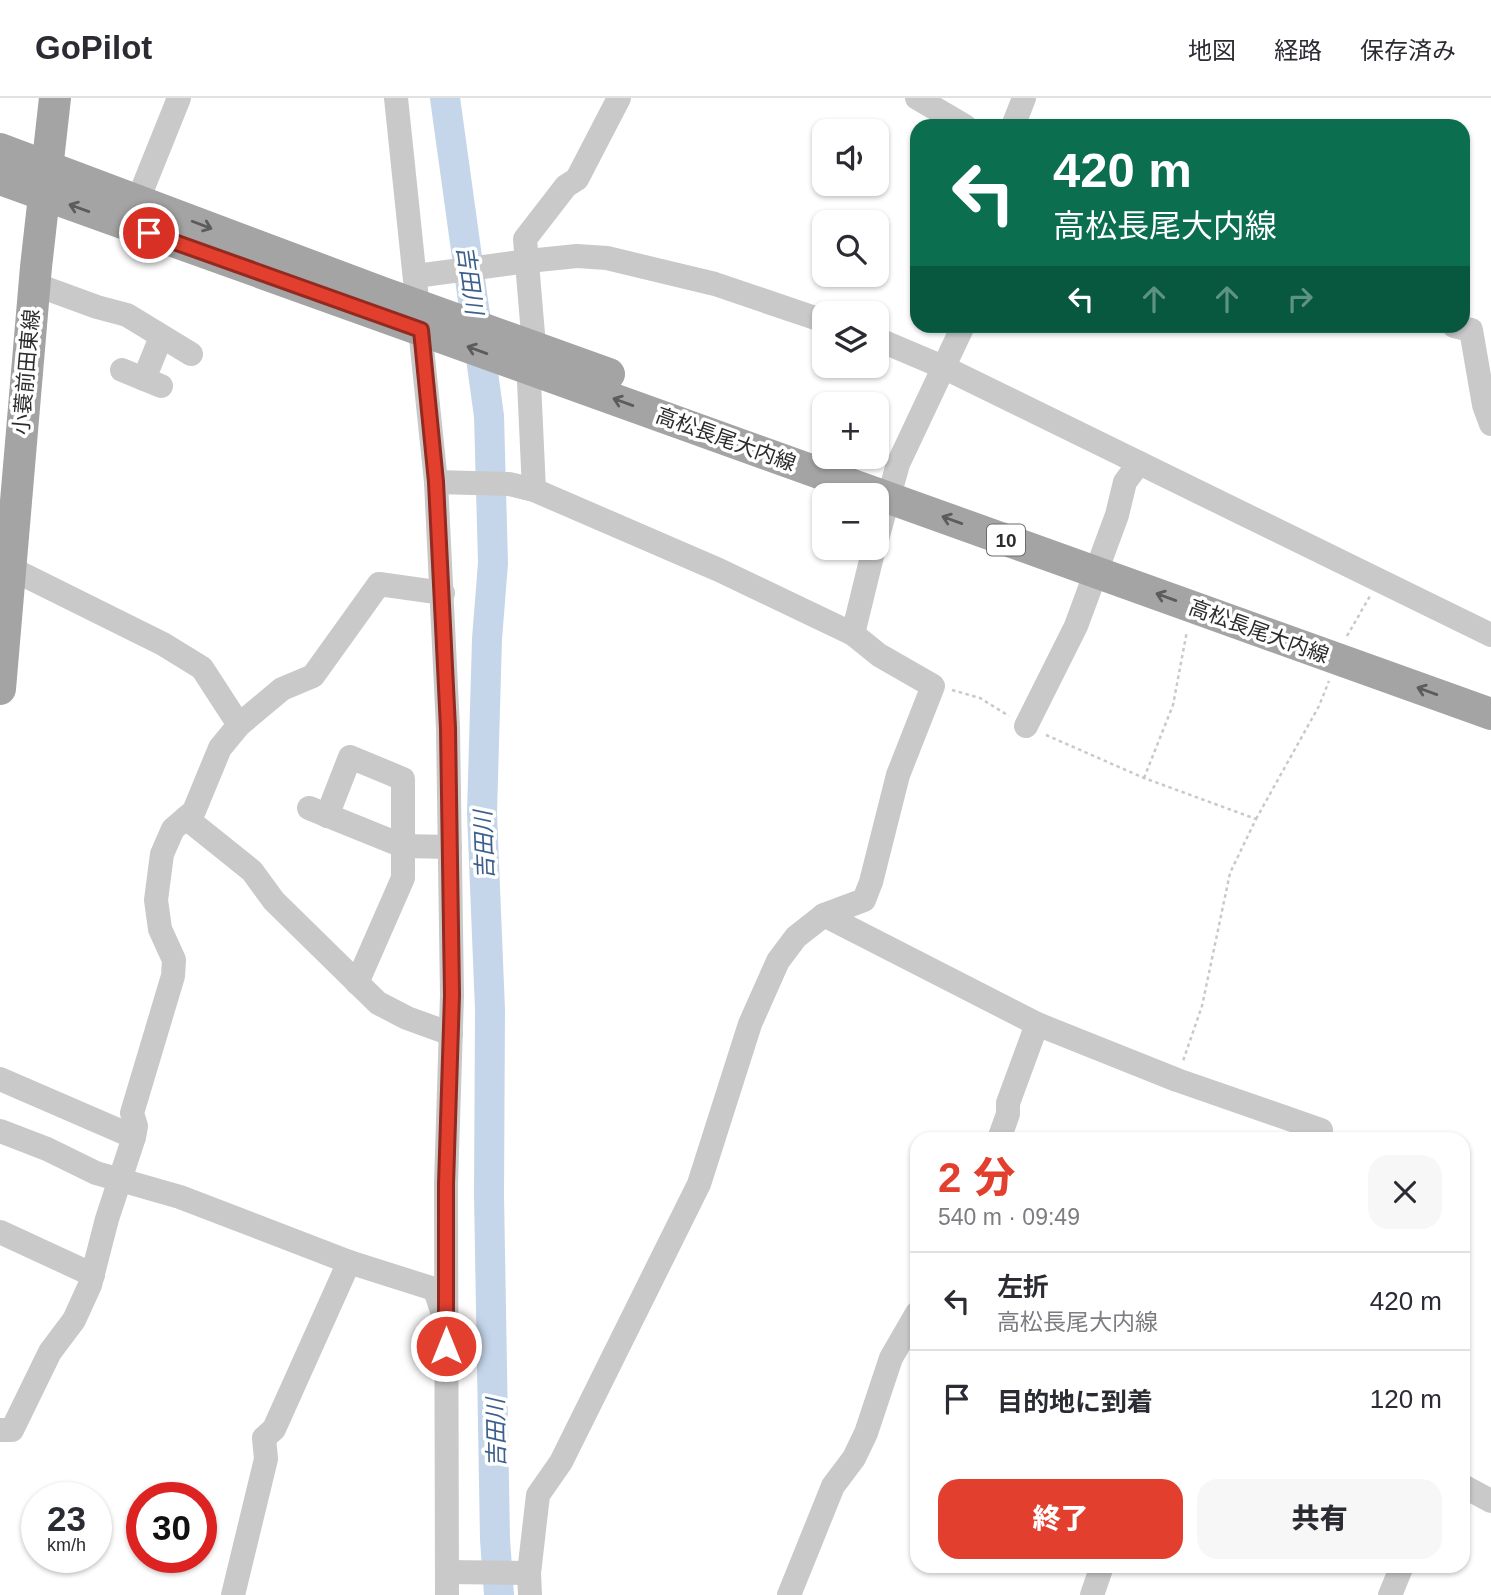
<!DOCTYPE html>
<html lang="ja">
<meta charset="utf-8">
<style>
:root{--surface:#fff;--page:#f7f7f7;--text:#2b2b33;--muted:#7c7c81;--line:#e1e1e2;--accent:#e23f2f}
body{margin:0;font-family:Arial,"Noto Sans JP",sans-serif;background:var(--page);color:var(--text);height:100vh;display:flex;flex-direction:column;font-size:26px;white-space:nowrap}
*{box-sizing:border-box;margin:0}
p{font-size:23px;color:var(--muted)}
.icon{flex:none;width:38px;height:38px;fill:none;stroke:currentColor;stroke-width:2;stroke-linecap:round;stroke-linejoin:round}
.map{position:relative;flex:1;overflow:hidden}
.side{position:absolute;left:910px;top:1034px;width:560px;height:441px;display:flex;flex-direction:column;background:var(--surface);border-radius:21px;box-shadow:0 2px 5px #0004}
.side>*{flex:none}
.guide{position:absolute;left:910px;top:21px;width:560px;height:214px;border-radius:21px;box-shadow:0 2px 5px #0004;background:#0b6e4f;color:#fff;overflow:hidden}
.buttons{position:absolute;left:812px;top:21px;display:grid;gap:14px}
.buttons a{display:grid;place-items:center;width:77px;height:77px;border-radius:14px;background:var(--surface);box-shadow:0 2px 5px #0004;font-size:35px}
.speed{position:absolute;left:21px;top:1384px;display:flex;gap:14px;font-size:35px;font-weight:700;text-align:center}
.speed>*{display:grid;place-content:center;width:91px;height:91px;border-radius:50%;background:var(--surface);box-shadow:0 2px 5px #0004;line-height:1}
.speed small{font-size:18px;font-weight:400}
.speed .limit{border:10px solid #d22;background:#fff;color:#111}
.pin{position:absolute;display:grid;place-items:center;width:60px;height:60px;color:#fff;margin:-30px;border:4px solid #fff;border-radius:50%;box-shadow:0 2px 7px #0007}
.me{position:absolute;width:77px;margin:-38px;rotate:0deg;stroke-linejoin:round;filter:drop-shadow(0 0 5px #0008)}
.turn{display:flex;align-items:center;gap:24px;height:147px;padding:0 28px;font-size:32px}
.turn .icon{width:91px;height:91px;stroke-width:2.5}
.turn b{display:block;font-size:49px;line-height:60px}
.lanes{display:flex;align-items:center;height:66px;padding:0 28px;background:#0003;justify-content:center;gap:35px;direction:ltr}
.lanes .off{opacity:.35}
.round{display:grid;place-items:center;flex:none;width:74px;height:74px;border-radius:21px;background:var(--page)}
.headline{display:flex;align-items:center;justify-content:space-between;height:119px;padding:0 28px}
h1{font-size:42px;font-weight:800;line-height:52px;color:var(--accent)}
.primary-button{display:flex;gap:14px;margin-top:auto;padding:14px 28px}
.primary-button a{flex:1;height:80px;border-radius:21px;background:var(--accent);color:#fff;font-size:28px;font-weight:800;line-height:80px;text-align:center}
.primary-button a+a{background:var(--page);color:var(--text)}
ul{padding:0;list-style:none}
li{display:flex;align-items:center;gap:21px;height:98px;padding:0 28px;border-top:2px solid var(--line)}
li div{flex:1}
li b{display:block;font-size:26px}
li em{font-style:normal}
header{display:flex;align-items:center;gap:42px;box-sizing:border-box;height:98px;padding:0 35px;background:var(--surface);border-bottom:2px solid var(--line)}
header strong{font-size:33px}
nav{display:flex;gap:38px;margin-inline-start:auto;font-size:24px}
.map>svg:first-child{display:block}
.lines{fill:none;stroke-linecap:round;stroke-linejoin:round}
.river{stroke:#c6d6ea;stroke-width:30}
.path{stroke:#c9c9c9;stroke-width:2.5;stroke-dasharray:3.5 3.5;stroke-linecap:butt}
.minor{stroke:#c9c9c9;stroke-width:24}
.major{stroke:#a4a4a4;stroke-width:32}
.oneway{stroke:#5c5c5c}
.route-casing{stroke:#93291f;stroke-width:18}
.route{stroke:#e23f2f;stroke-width:12}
.labels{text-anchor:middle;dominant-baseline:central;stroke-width:7;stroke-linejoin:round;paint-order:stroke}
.shield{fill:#fff;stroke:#6b6b6b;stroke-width:2}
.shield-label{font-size:19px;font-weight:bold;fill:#2c2c2c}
.street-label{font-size:21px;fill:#2c2c2c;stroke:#fff}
.water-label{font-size:23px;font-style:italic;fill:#3c608d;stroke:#fff}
</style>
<header>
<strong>GoPilot</strong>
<nav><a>地図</a><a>経路</a><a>保存済み</a></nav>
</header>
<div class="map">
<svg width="1491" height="1497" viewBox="0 0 1491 1497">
<rect width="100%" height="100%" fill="#fff"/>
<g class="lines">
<polyline class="river" points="445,0 489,318 493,465 487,541 482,715 490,912 489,1097 495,1441 499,1497"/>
<g class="path">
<polyline points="1347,538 1370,498"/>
<polyline points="952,592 980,600 1009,618"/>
<polyline points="1046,637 1144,680 1256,721 1230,775 1202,908 1183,963"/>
<polyline points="1144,680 1173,607 1187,533"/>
<polyline points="1256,721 1319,608 1329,583"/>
</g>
<g class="minor">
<polyline points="396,0 436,384 448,630 452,897 446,1086 447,1497"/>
<polyline points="917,0 965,28"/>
<polyline points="1013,28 1024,0"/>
<polyline points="138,102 179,0"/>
<polyline points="416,178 528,163 577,158 607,160 715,186 824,223"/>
<polyline points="34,186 97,209 127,217 191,256"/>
<polyline points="1454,228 1471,232 1484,307 1491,326"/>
<polyline points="877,241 943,269 1491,537"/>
<polyline points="122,272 161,288"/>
<polyline points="144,281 161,239"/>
<polyline points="436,384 509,386 534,392 719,472 853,536 879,557 933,588 898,677 871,784 864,802 824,817 796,839 778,863 750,926 699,1086 561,1364 538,1397 529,1475 530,1497"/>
<polyline points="534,392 529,284 533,236 525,141 566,88 577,81 619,0"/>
<polyline points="877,441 898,366 963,228"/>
<polyline points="0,465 163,546 202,570 239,627"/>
<polyline points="853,536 874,450"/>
<polyline points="1026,628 1076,528 1117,417 1125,384 1139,365"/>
<polyline points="309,710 403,748 450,749"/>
<polyline points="327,718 350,659 403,681 403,780 357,885"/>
<polyline points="186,720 252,773 274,803 378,905 407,920 451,936"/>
<polyline points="824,817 1037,926 1177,982 1321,1032 1317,1041"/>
<polyline points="0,981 134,1039"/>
<polyline points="0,1033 47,1051 96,1075 180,1099 349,1164 431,1190 436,1195 443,1216"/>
<polyline points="999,1041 1008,1016 1008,1005 1037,926"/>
<polyline points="0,1134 93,1177"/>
<polyline points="0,1332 12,1332 50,1254 74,1222 90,1187 107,1121 134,1039 136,1028 132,1015 173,878 174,862 160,831 156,802 162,756 173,731 194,713 220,650 239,627 282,591 313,578 379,486 443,495"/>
<polyline points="1463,1388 1491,1403"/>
<polyline points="447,1474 529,1475"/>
<polyline points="233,1497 266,1361 264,1340 274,1331 349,1164"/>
<polyline points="789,1497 833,1388 854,1360 866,1335 891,1260 917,1215"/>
<polyline points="1092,1497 1102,1468"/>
<polyline points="1390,1497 1402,1468"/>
</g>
<g class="major">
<polyline points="0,51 383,195 609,276"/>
<polyline points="0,81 1491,616"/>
<polyline points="0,591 36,169 55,0"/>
</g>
</g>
<defs><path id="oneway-shaft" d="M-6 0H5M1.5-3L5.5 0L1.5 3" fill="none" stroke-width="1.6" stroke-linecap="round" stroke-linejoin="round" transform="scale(1.75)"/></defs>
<g class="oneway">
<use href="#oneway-shaft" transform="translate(79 110) rotate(-160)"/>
<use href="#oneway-shaft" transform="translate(202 127) rotate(21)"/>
<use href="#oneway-shaft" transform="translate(477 252) rotate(-160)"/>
<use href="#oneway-shaft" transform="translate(623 304) rotate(-160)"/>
<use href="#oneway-shaft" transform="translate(952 422) rotate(-160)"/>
<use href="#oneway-shaft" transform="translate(1166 499) rotate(-160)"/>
<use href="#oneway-shaft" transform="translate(1427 593) rotate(-160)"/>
</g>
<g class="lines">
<g class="route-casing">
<polyline id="route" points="149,135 421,232 436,384 448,630 452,897 446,1086 446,1248"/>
</g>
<use href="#route" class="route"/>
</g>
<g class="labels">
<rect class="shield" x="987" y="426.5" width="38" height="31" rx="5"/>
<g class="shield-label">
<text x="1006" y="442">10</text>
</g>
<g class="street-label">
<text transform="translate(26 274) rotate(-85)">小蓑前田東線</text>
<text transform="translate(726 341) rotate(20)">高松長尾大内線</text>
<text transform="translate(1259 533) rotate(20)">高松長尾大内線</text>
</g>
<g class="water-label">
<text transform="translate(470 182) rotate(82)">吉田川</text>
<text transform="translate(484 747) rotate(-92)">吉田川</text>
<text transform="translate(496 1335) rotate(-91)">吉田川</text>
</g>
</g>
</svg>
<div class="buttons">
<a><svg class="icon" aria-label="sound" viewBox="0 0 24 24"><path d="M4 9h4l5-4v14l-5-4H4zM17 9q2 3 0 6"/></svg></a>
<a><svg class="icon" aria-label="search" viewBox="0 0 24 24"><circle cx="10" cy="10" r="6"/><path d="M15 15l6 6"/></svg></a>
<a><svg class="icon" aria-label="layers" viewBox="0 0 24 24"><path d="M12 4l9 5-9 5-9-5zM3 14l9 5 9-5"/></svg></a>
<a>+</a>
<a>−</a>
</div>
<div class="speed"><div>23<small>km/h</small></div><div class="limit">30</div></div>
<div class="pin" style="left:149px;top:135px;background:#d93025"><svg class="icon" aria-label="arrive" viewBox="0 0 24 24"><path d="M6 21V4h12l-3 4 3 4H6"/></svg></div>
<svg class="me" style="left:446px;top:1248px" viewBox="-20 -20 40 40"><circle r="17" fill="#e23f2f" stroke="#fff" stroke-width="3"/><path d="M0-11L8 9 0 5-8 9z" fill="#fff"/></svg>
<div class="guide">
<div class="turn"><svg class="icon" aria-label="left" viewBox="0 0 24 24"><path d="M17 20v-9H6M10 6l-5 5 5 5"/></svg><div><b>420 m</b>高松長尾大内線</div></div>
<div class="lanes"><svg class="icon" aria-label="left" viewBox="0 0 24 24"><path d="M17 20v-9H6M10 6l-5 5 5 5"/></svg><svg class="icon off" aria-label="ahead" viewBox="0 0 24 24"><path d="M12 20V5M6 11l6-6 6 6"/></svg><svg class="icon off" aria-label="ahead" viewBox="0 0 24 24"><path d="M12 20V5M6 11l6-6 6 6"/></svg><svg class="icon off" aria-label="right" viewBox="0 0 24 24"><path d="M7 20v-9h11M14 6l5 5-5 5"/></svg></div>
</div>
<section class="side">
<div class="headline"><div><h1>2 分</h1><p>540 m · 09:49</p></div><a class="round"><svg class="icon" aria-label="close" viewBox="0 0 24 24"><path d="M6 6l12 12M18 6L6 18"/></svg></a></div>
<ul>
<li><svg class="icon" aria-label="left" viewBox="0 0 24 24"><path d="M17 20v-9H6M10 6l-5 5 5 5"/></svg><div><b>左折</b><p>高松長尾大内線</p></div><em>420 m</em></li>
<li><svg class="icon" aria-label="arrive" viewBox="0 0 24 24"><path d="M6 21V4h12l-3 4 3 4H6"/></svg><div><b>目的地に到着</b></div><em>120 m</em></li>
</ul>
<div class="primary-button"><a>終了</a><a>共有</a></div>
</section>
</div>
